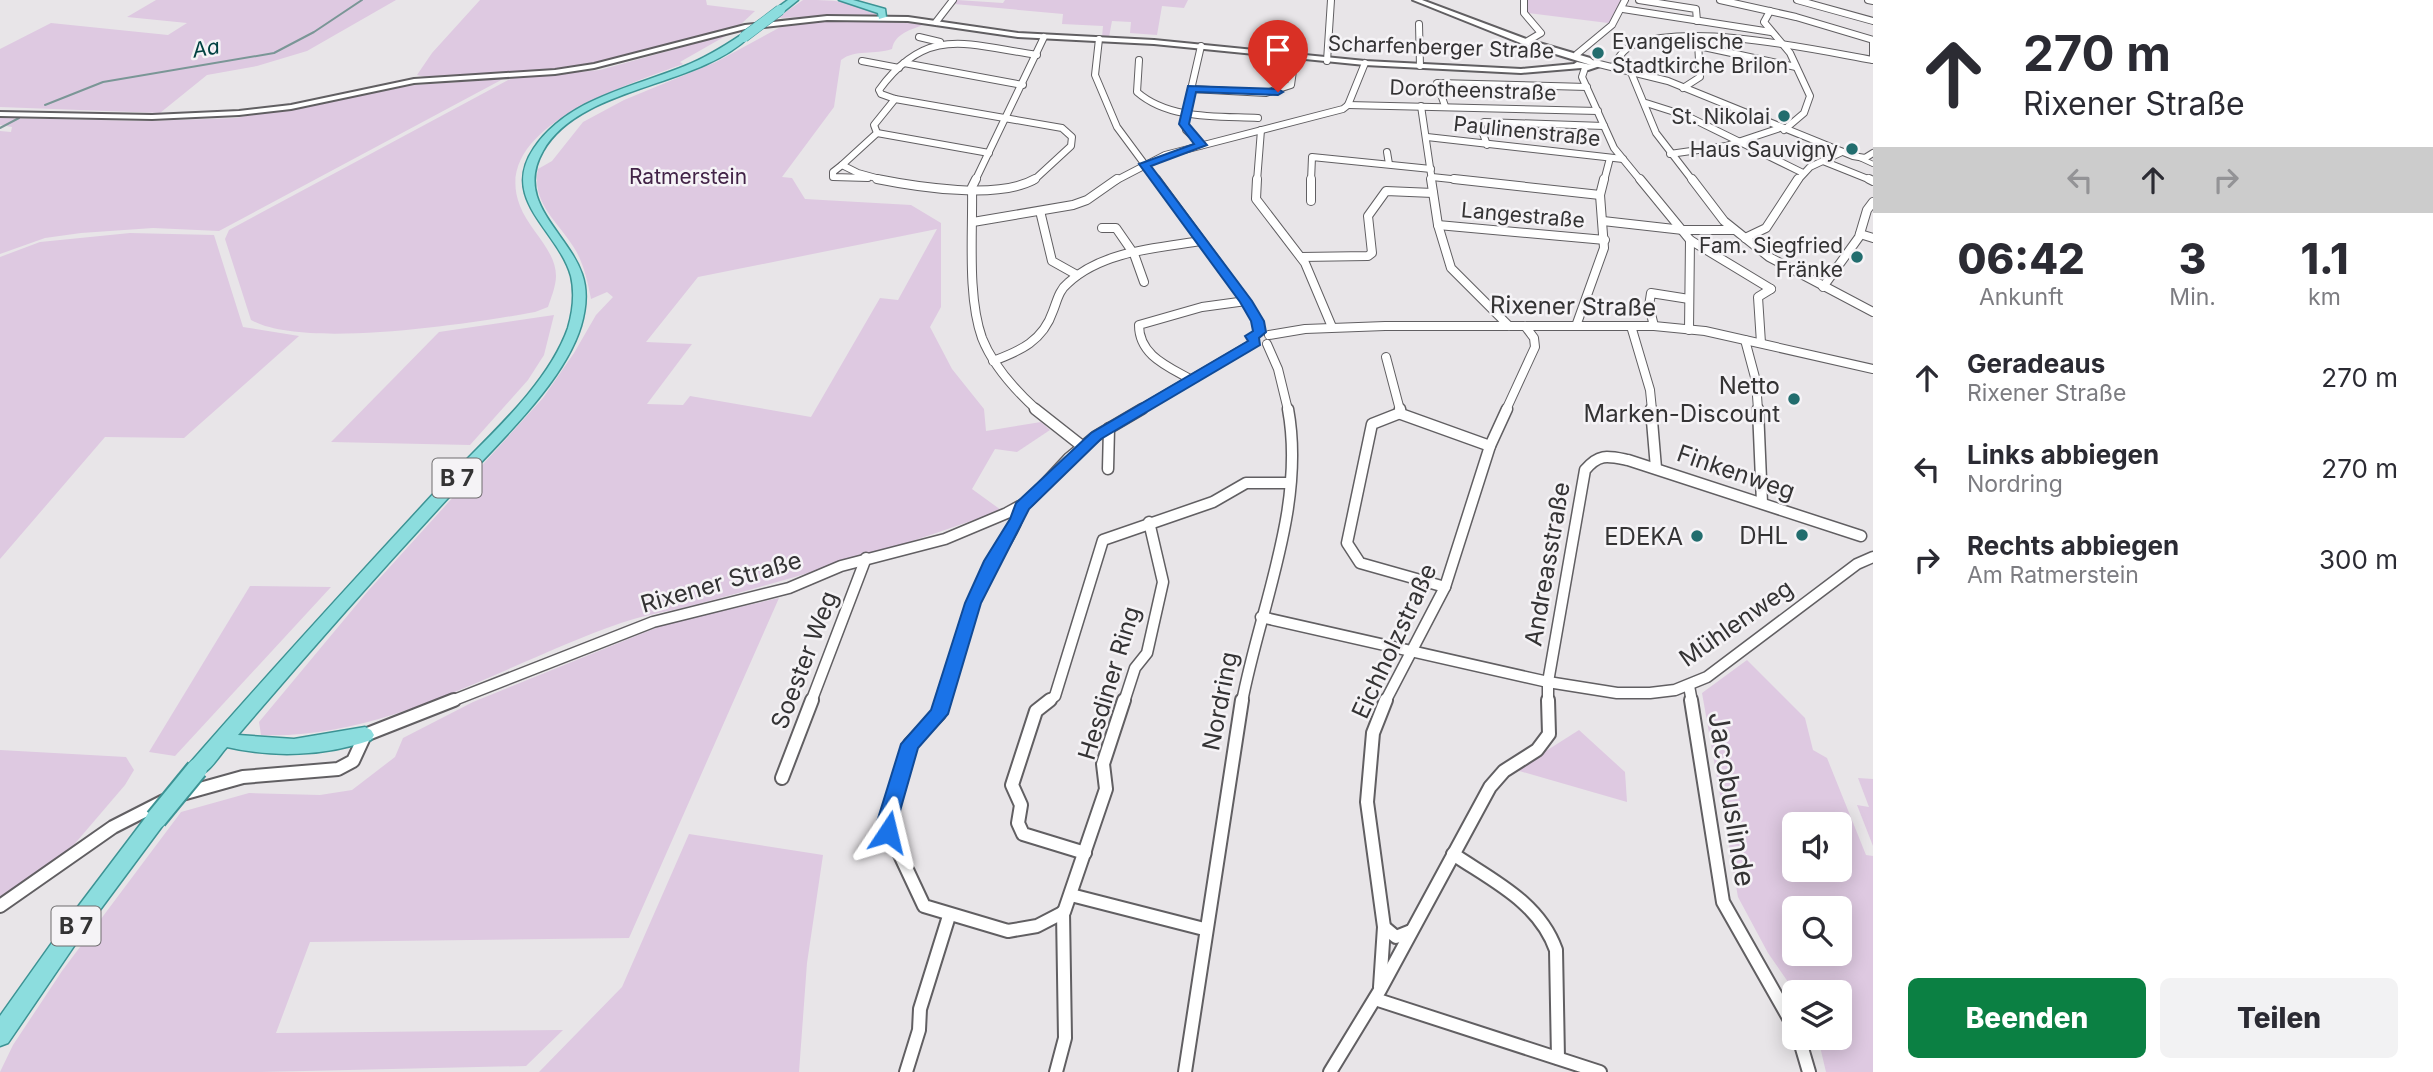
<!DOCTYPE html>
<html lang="de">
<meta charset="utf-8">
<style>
:root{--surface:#fff;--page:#f2f2f3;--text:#2b2b33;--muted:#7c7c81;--accent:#0b8043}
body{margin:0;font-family:Inter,sans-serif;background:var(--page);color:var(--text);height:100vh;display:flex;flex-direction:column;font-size:26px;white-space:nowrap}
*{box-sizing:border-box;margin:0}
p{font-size:23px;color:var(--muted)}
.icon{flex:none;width:38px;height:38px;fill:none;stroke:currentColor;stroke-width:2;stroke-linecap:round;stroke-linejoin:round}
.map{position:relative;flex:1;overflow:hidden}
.side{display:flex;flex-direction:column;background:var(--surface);width:560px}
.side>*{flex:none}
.hud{background:#fff;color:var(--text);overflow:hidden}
.controls{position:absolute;left:1782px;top:812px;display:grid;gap:14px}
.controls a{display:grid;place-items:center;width:70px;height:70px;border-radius:10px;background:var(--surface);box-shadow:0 4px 18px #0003;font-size:35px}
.pin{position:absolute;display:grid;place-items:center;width:60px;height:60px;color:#fff;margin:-72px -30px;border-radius:50% 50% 50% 0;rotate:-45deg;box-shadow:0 0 7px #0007}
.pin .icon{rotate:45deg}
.me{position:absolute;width:77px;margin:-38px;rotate:10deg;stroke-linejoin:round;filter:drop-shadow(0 0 5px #0008)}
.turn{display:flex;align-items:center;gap:24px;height:147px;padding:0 35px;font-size:32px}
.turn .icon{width:91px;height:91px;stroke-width:2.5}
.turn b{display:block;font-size:49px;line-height:60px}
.lanes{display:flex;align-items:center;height:66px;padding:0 35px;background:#0003;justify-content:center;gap:35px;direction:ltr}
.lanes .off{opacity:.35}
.eta{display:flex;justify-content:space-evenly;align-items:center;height:119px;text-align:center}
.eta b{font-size:42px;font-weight:800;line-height:49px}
.button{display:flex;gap:14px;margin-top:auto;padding:14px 35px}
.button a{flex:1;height:80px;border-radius:10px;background:var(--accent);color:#fff;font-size:28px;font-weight:800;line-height:80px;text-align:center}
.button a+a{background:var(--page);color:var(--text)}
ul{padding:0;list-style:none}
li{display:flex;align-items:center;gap:21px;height:91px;padding:0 35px}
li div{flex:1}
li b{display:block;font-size:26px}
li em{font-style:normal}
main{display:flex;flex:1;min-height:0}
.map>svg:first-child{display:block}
.green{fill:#dec9e1;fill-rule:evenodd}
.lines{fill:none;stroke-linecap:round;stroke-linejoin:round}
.stream{stroke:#7a9696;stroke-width:2}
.pedestrian-casing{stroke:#615f62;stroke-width:6}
.minor-far3-casing{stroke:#615f62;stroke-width:8}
.minor-far2-casing{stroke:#615f62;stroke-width:10}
.minor-far1-casing{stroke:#615f62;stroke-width:13}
.minor-casing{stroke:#615f62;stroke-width:16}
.tertiary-casing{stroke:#615f62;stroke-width:4}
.primary-casing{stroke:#3c9394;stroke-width:3}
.pedestrian{stroke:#fff;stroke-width:4.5}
.minor-far3{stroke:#fff;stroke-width:6}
.minor-far2{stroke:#fff;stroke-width:8}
.minor-far1{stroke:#fff;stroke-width:10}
.minor{stroke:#fff;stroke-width:12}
.tertiary{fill:#fff;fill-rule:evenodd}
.primary{fill:#8cddde;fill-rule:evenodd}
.primary-bridge-far1-casing{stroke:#3c9394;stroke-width:11;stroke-linecap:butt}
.primary-bridge-casing{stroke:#3c9394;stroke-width:24;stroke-linecap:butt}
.primary-bridge-far1{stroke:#8cddde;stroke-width:10}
.primary-bridge{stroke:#8cddde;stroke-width:20}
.route{fill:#1a73e8;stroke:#114b97;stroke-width:2}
.poi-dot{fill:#226d6e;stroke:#f5f3f6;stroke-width:2.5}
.labels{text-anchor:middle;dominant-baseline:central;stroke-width:5;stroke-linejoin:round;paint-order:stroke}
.far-poi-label{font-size:21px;fill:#343334;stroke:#f5f3f6;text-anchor:end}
.far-street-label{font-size:21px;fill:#343334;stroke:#f5f3f6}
.far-water-label{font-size:21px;font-style:italic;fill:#004141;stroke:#f5f3f6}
.far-park-label{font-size:21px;fill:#422347;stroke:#f5f3f6}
.shield{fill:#f5f3f6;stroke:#6e6d6e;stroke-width:2}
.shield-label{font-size:23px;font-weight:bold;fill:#343334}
.street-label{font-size:24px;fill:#343334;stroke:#f5f3f6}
.poi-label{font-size:24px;fill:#343334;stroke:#f5f3f6;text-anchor:end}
.near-street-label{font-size:28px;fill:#343334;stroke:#f5f3f6}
</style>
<main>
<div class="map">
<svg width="1873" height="1072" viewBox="0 0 1873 1072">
<rect width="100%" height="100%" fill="#e8e5e8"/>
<g class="green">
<polygon points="156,0 396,0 307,51 257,66 207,75 160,113 0,107 0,49 51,23 168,35 187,23 127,17"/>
<polygon points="480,0 706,0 707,5 755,11 739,26 602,61 559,69 425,77 417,75 432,53"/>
<path d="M803,0C825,0 862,0 878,15L777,18Z"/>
<polygon points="957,0 1003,3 1005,0 1188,0 1184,8 1162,6 1157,35 1130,33 1131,22 1112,21 1109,37 1102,37 1103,26 1062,24 1063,14 954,4"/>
<polygon points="1526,0 1622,0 1615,22 1608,23 1528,13"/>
<path d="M856,20L925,24C911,30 895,33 892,49C875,55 855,49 841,60L834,107L782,177L792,178L805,199L911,205L941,223V307L930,327L952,369L984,409L986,431L1041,422L1050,430L1017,452L995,449L972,489L1001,510C902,547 800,576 698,604C673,611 646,614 621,623C505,663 388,740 261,735L259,722L368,591L543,398L574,353L596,315L613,297L607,292L591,299C588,283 584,265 576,251C561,224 531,205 538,169L552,161L583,122L624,100L716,62L788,23ZM937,229L898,300L880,298L811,417L690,396L683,405L647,404L692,344L646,342L698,277Z"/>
<path d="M729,34L680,62L683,64C631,84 488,126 520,206C529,230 556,250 556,276C556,286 551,298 548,307L535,312C474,323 303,350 251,320L225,239L229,230L512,78L600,70Z"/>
<polygon points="503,79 219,231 153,228 81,233 45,238 0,254 0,131 11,132 12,127 0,125 0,118 146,121 236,118 415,85"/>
<polygon points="130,233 214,235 243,327 299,336 184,438 105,437 0,559 0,257 40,242"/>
<polygon points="554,315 544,355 528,380 470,445 331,442 439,332"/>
<polygon points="250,586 331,587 175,756 149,752"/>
<polygon points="779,598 629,938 310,942 276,1033 563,1030 526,1066 262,1072 0,1072 13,1045 62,971 181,812 249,793 320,795 352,790 395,757 403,738 473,702 668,623"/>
<path d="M1747,660L1805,718L1813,750L1827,758L1866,855L1873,856V1072H1826L1818,1038H1839V992H1795L1768,953L1738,897L1702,693ZM1794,824H1839V870H1794ZM1794,908H1839V954H1794Z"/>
<polygon points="1579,730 1625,772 1627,802 1516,770"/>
<polygon points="0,750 126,757 134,770 125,785 66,854 0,901"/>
<polygon points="1858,778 1873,779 1873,846 1857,805 1869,807"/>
<polygon points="689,834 823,855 807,963 799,1072 539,1072 622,987"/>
</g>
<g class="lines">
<g class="stream">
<polyline points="45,105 103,82 274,53 314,32 362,0"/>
<polyline points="0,128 19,118"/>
</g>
<g class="pedestrian-casing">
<polyline id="pedestrian" points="1860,158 1873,164"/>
</g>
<g class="minor-far3-casing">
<g id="minor-far3">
<polyline points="1524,0 1524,13 1541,33 1526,42"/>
<polyline points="1639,0 1696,9 1697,21"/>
<polyline points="1720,0 1796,17 1873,40 1873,60"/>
<polyline points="1797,0 1873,21"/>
<polyline points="1868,0 1873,1"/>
<polyline points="1623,9 1771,32"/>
<polyline points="1770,11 1764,22 1790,53 1810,96 1804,113 1784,130"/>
<polyline points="936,22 953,0"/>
<polyline points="1419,24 1420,66"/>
<polyline points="919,37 940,42"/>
<polyline points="1099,39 1095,75 1117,127 1157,181"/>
<polyline points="1201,46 1184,120 1186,130 1202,145"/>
<polyline points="1699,46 1796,67"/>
<polyline points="1577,54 1612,25 1625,0"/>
<path d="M1139,60L1137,92C1169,120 1218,116 1258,118"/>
<polyline points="862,61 899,68"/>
<polyline points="1327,61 1331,0"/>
<polyline points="904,63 1023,85"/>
<polyline points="1595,63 1668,81 1853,156 1865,158 1873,153"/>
<path d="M1613,67C1618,57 1624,48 1635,44C1695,23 1810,49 1873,60"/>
<polyline points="1585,68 1582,77 1614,148 1641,181"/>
<polyline points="1630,70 1656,133 1693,181"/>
<polyline points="1683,88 1700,77 1698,43"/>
<polyline points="1192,89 1266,93 1291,85 1295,57"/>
<polyline points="895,99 1062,128 1072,137 1071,146 1033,181"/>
<path d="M895,99L881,94L879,90C927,24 968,45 1037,55"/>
<polyline points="1646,103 1687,116 1803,173"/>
<polyline points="1348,105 1598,111"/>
<polyline points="1421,106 1432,181"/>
<polyline points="1445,106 1437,83 1587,87"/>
<polyline points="877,133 989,153"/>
<polyline points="1427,137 1623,159"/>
<polyline points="1487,145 1480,125 1484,122 1604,126"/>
<polyline points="1387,152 1389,164"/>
<polyline points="1670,154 1726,146 1780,128"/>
<polyline points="1823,161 1873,181"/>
<polyline points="842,165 833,172 833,177 868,178"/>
<polyline points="1432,177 1470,181"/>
<polyline points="887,181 858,173 842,165 877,133 874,125 895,99"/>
<polyline points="975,181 1044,37"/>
<polyline points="1115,181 1165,155 1343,109 1348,105 1365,63"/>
<polyline points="1257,181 1261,130"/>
<polyline points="1311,181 1312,157 1431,169"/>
<polyline points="1604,181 1610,158"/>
<polyline points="1797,181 1810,167 1842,152"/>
</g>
</g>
<g class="minor-far2-casing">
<g id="minor-far2">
<path d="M877,179C917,187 999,200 1035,179"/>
<path d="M976,179L972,187C973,232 967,296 982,338C993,366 1015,390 1037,410"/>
<polyline points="1156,179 1246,301 1258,321 1260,332"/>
<polyline points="1257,179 1256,199 1305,263 1332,327"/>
<polyline points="1431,179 1438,225 1451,268 1509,326"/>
<polyline points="1454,179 1600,195"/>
<polyline points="1640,179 1690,240 1771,289"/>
<polyline points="1692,179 1724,221 1769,257 1873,312"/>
<polyline points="1869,179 1873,181"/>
<polyline points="1311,201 1311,179"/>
<polyline points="1040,211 1052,261 1077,275"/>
<polyline points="1603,221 1683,230 1734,230"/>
<polyline points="973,222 1073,205 1087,200 1117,179"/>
<polyline points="1438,225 1605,240"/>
<polyline points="1102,228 1116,228 1134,254 1144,282"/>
<polyline points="1860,234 1873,238"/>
<polyline points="1745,238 1766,228 1798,179"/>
<polyline points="1301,257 1368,256 1372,253 1368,216 1386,191 1433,193"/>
<polyline points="1823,287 1859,237 1867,210 1873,202"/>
<polyline points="1576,326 1604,248 1600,195 1604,179"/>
<polyline points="1631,326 1650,390 1652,410"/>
<polyline points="1654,326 1649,306 1651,293 1689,299"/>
<polyline points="1689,330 1690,240"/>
<polyline points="1269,335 1305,329 1385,326 1654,326 1705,331 1873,369"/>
<polyline points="1745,340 1756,381 1758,410"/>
<polyline points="1761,343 1758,297 1771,289"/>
<polyline points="1267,344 1278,369 1288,410"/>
<polyline points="1386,357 1400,410"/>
<path d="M993,361C1020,351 1043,341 1053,311C1057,301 1059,290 1068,283C1102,251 1157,248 1201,241"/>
<path d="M1190,379C1167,366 1139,355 1139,325L1202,307L1246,301"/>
<polyline points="1139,410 1255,342"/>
<polyline points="1506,410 1535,347 1534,338 1525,326"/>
</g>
</g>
<g class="minor-far1-casing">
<g id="minor-far1">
<polyline points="1035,409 1082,446"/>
<polyline points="1400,409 1401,414 1490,446"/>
<polyline points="1651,409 1656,468"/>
<polyline points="1758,409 1762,503"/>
<polyline points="1400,413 1372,424 1347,543 1360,563 1445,587"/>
<polyline points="1108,469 1109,428"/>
<polyline points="1261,617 1548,682 1617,693 1650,693 1675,690 1707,677 1857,564 1873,557"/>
<polyline points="1689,686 1692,702"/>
<polyline points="449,702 653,622 789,588 841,566 945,539 1007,513 1029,501 1069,458 1096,436 1142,409"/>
<polyline points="811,702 866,558"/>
<path d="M943,702C955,662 965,621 982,584C993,558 1015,534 1021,507"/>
<polyline points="1047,702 1055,696 1103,540 1213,502 1246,483 1290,483"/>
<polyline points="1124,702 1135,668 1147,653 1163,582 1149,522"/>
<path d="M1242,702C1260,607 1306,506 1288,409"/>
<polyline points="1385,702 1445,587 1490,446 1507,409"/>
<path d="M1548,702V682L1585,470C1599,453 1608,456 1628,460L1861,536"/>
</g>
</g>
<g class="minor-casing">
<g id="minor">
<polyline points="943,700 939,714 910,744 886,825 924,906 1008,931 1037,926 1064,912 1106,789 1103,764 1124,700"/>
<polyline points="1050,700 1036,711 1012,785 1021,805 1018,823 1023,834 1085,853"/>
<polyline points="1691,700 1723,902 1794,1027"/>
<polyline points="782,778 812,700"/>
<polyline points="182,794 243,777 338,769 353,761 365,735 454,700"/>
<path d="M1453,854C1493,881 1539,902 1556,950L1558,1058"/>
<polyline points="1071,895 1204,929"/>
<polyline points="0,906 113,827 164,801"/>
<polyline points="1384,927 1396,937 1411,931"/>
<polyline points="1380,987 1384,927 1367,802 1373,733 1386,700"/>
<polyline points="1375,999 1600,1072"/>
<polyline points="1799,1038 1809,1072"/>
<polyline points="906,1072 919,1030 920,1009 949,916"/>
<polyline points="1056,1072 1065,1038 1063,912"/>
<polyline points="1185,1072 1242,700"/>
<polyline points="1330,1072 1380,990 1490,787 1504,771 1537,750 1549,734 1548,700"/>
</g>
</g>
<g class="tertiary-casing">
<polygon id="tertiary" points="1413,0 1422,0 1529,40 1590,58 1600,66 1588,70 1581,68 1521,73 1365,65 1154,44 1018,37 908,21 827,20 745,29 594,68 555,74 414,83 291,109 239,115 152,119 0,116 0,112 152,115 239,111 291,105 414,79 555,70 594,64 745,25 827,16 908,17 1018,33 1154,40 1365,61 1521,69 1574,64 1577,62 1591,65 1523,44"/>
</g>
<g class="primary-casing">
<g id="primary">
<polygon points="788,0 798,0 783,12 777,12 777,8"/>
<polygon points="839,0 853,0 885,9 886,17 879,19 878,13"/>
<path d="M741,35L749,37C696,88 580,86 543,151C514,202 567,231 582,274C588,291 586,309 581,326C563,386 490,450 449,497C377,575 307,654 238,735L294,739L365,727L371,730L374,735L371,740C325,756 274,758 227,747C217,758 206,780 190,775L188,769L190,763C270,671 353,581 435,492C479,444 546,390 568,328C573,311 575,293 571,276C558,230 499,200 534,148C568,98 634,87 685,66C705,58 723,47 741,35Z"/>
<polygon points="156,810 163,813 166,819 163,825 85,930 8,1043 0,1046 0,1016 71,916 149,813"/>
</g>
</g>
<use href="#pedestrian" class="pedestrian"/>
<use href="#minor-far3" class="minor-far3"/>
<use href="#minor-far2" class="minor-far2"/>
<use href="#minor-far1" class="minor-far1"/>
<use href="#minor" class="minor"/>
<use href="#tertiary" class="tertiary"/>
<use href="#primary" class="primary"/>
<g class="primary-bridge-far1-casing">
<polyline id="primary-bridge-far1" points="744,37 780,10"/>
</g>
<g class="primary-bridge-casing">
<polyline id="primary-bridge" points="156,819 197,769"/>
</g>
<use href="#primary-bridge-far1" class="primary-bridge-far1"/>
<use href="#primary-bridge" class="primary-bridge"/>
</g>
<polygon class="route" points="1188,86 1278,89 1283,92 1278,95 1196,92 1189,124 1207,145 1151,166 1252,301 1264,321 1266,332 1259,338 1260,345 1101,439 1029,509 981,603 948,714 918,748 896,825 895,839 888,841 881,839 876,825 901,744 931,710 965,603 984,561 1010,519 1016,503 1091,433 1248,341 1245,336 1253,331 1251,321 1240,302 1139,164 1194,144 1179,124"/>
<g class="poi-dot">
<circle cx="1598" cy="53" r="7"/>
<circle cx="1784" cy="116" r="7"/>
<circle cx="1852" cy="149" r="7"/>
<circle cx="1857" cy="257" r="7"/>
<circle cx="1794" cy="399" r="7"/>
<circle cx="1802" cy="535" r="7"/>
<circle cx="1697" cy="536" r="7"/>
</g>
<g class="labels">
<g class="far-poi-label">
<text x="1612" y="41" text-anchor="start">Evangelische<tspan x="1612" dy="24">Stadtkirche Brilon</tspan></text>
<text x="1770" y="116">St. Nikolai</text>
<text x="1838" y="149">Haus Sauvigny</text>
<text x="1843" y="245">Fam. Siegfried<tspan x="1843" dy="24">Fränke</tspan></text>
</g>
<g class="far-street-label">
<text transform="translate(1441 47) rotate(2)">Scharfenberger Straße</text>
<text transform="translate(1473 90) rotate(2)">Dorotheenstraße</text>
<text transform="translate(1527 131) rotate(6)">Paulinenstraße</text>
<text transform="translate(1523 215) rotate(5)">Langestraße</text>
</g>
<g class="far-water-label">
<text transform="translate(206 48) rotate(-10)">Aa</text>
</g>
<g class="far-park-label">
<text x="688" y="176">Ratmerstein</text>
</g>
<g class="shield">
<rect x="432.5" y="458.5" width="49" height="39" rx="5"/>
<rect x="51.5" y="906.5" width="49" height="39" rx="5"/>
</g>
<g class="shield-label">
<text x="457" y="478">B 7</text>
<text x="76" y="926">B 7</text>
</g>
<g class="street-label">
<text transform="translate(1573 306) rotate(1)">Rixener Straße</text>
<text transform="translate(1736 472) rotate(19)">Finkenweg</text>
<text transform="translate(1547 564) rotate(-80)">Andreasstraße</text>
<text transform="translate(721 582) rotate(-16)">Rixener Straße</text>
<text transform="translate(1736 623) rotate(-35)">Mühlenweg</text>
<text transform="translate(1394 641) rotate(-65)">Eichholzstraße</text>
<text transform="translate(804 660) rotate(-69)">Soester Weg</text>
<text transform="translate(1109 683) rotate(-73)">Hesdiner Ring</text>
<text transform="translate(1220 701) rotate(-79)">Nordring</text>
</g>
<g class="poi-label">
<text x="1780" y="385">Netto<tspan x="1780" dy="28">Marken-Discount</tspan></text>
<text x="1788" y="535">DHL</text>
<text x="1683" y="536">EDEKA</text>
</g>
<g class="near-street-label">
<text transform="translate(1732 799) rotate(81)">Jacobuslinde</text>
</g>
</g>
</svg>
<div class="controls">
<a><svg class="icon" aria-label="sound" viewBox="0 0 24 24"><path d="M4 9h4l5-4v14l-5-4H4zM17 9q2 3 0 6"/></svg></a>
<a><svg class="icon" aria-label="search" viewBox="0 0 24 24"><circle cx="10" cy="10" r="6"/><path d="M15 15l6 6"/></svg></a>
<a><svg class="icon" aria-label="layers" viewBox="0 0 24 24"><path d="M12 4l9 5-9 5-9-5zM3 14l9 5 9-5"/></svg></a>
</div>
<div class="pin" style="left:1278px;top:92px;background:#d93025"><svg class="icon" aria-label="arrive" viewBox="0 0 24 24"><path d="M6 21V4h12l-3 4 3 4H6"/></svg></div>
<svg class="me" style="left:888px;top:832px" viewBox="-20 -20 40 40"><path d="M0-17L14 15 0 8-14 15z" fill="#1a73e8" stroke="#fff" stroke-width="4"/></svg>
</div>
<section class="side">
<div class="hud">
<div class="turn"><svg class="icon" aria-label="ahead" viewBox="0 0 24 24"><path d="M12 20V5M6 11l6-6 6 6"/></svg><div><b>270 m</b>Rixener Straße</div></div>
<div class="lanes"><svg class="icon off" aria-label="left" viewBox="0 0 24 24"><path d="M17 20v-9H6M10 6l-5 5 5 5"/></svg><svg class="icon" aria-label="ahead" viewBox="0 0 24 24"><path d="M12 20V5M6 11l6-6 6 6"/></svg><svg class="icon off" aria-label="right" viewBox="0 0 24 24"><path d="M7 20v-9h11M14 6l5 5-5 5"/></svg></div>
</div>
<div class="eta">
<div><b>06:42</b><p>Ankunft</p></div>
<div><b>3</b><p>Min.</p></div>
<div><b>1.1</b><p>km</p></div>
</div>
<ul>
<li><svg class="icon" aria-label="ahead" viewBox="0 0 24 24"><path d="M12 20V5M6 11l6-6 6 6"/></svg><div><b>Geradeaus</b><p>Rixener Straße</p></div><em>270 m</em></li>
<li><svg class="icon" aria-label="left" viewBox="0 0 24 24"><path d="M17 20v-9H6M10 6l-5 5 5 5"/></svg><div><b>Links abbiegen</b><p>Nordring</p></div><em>270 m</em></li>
<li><svg class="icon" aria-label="right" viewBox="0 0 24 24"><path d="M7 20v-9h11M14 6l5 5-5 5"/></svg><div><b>Rechts abbiegen</b><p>Am Ratmerstein</p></div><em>300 m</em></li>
</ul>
<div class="button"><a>Beenden</a><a>Teilen</a></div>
</section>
</main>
